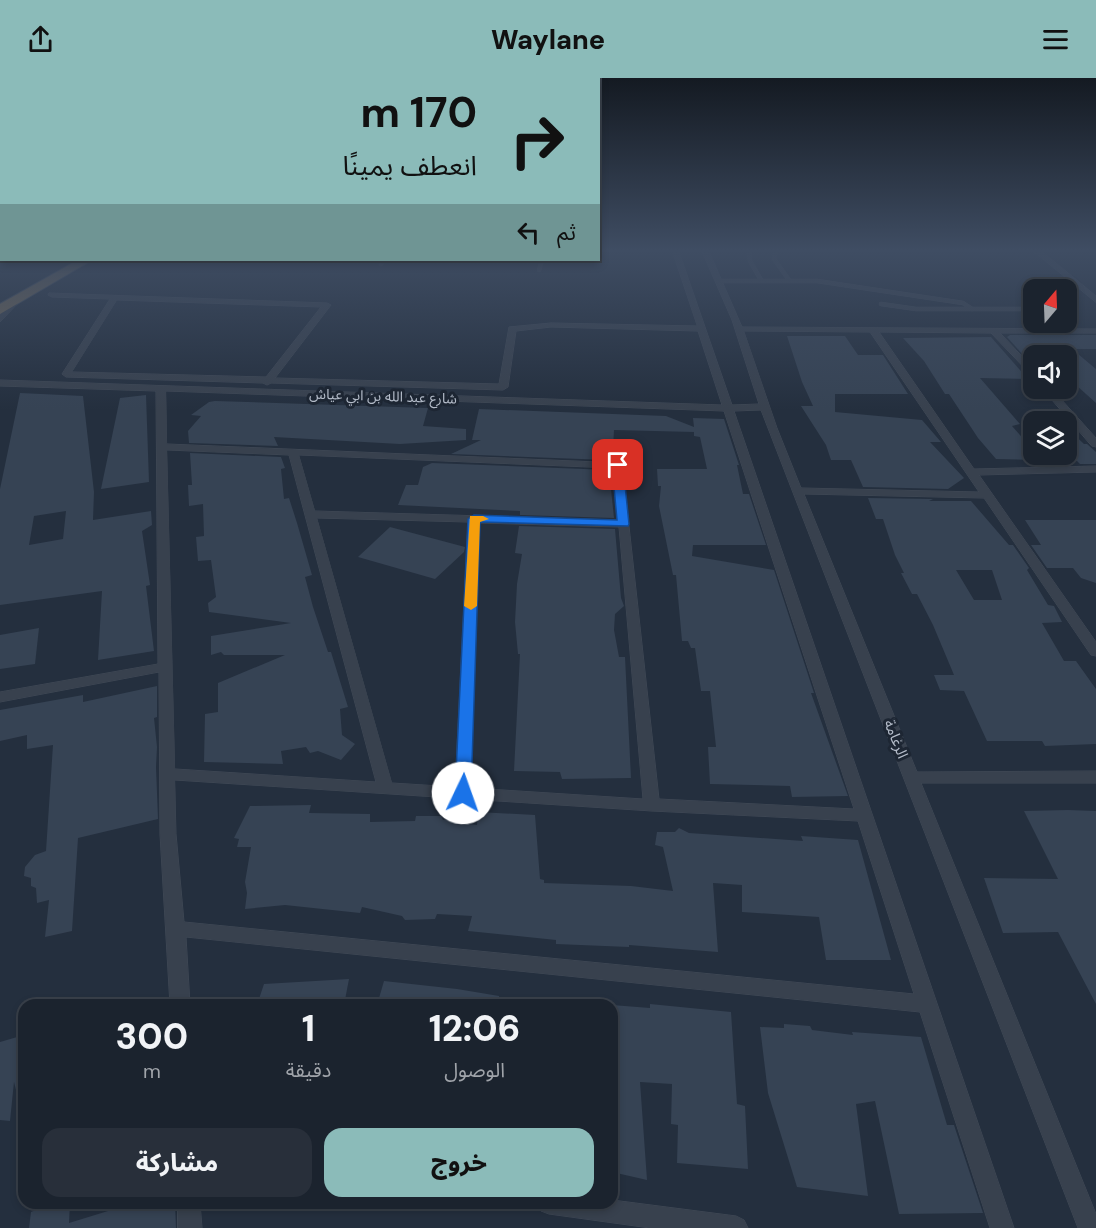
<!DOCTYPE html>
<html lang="ar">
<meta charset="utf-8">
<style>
:root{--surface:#1b232e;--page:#282f3a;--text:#f1f3f6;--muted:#a0a4aa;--line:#39404a;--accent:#8bbbb9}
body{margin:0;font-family:"DM Sans","Noto Sans Arabic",sans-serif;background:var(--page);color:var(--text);direction:rtl;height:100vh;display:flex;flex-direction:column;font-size:22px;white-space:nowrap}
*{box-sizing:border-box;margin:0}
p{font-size:20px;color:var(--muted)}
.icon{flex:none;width:33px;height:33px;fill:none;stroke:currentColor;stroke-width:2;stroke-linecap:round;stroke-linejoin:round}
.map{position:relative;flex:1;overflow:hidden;direction:ltr}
.drawer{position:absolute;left:18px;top:921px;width:600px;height:210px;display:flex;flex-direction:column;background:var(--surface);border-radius:18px;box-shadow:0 3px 9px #0003,0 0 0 2px var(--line);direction:rtl}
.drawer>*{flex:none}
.guide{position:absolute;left:0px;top:0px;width:600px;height:183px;box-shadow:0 3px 9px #0003,0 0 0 2px var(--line);direction:rtl;background:#8bbbb9;color:#111;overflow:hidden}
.needle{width:39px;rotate:19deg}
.controls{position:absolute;left:1023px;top:201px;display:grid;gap:12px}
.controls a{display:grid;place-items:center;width:54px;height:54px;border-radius:12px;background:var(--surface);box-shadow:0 3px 9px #0003,0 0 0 2px var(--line);font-size:30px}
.pin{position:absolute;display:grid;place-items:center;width:51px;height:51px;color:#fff;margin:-26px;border-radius:12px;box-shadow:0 3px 9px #0006}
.me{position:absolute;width:66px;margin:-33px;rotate:3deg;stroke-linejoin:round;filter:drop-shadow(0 0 4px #0008)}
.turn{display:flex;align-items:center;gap:21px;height:126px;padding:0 24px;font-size:27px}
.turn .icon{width:78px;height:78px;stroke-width:2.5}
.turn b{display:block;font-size:42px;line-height:51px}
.then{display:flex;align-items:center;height:57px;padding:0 24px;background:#0003;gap:12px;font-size:22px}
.eta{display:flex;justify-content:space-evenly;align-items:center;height:102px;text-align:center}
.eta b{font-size:36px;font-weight:800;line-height:42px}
.cta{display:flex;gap:12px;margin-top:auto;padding:12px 24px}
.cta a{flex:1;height:69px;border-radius:18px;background:var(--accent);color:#111;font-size:24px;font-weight:800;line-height:69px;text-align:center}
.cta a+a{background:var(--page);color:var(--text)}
header{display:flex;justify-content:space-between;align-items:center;height:78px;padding:0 24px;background:var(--accent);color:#111;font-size:27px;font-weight:800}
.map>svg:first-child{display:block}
.building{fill:#364354;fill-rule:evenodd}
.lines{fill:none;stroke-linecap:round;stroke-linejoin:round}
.lane-casing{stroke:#414a57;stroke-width:4.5}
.street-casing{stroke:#414a57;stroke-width:1}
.highway-casing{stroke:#434c59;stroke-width:2}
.lane{stroke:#38414e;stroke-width:4}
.street{fill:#38414e;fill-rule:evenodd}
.highway{fill:#746855;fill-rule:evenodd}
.route{fill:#1a73e8;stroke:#114b97;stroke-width:1.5}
.slow{fill:#f59e0b}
.labels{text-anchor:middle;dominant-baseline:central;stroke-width:6;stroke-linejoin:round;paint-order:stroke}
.far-street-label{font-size:14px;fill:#b4bcc9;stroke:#1d2633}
.street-label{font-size:15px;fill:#b4bcc9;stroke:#1d2633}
</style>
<header><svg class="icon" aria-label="menu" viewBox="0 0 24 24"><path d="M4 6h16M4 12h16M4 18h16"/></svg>Waylane<svg class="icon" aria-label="share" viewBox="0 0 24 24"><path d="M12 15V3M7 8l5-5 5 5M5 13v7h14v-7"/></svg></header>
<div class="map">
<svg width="1096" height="1150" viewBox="0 0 1096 1150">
<rect width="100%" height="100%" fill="#242f3e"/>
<g class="building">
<polygon points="1010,257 1096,257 1096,271 1072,271 1096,291 1096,325 1066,298 1066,278 1024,278 1007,259"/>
<polygon points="787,258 845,258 858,277 883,277 908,316 835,316 835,334 922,342 941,364 930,364 964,400 948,411 863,409 851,382 831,382 826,367 801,328 813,328 802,304"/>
<polygon points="991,259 1028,301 980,300 1020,346 1012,348 1034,373 1034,376 1041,382 996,381 978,360 949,316 945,316 924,283 903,260"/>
<path d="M20,315L83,318L94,414L93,442L151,433L152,447L142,453L150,507L146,508L154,573L98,582L102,513L0,527V411ZM66,433L63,461L29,467L34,438Z"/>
<polygon points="146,317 149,404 101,411 120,320"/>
<polygon points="215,323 428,330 423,348 466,351 466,362 400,366 274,359 278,368 189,365 188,353 201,338 191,337 209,324"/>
<polygon points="479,331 666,338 694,349 693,340 724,341 739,387 737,387 743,416 749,416 766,467 693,467 692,478 774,492 814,615 811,615 848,718 792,719 790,708 710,706 708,669 716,669 710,613 701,613 695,570 691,570 688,563 682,563 676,497 673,497 659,428 661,408 658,408 657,391 707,391 700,359 694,358 694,354 614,352 613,370 605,370 607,382 451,376 481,362 472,362"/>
<polygon points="1066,349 1084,366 1087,366 1096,374 1096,386 1080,386 1077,383 1066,383"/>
<polygon points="190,375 281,379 285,390 281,391 284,421 289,420 297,445 312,497 305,499 313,529 328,574 331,574 348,629 340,631 342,657 355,666 341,682 318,673 310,675 306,669 281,673 283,686 204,684 205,636 218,634 218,605 285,577 224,577 221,574 211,577 211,558 291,545 209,534 208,525 216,519 211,482 198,483 196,459 204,458 203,426 189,428 188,407 192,407"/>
<polygon points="432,385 609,392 614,440 520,437 520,433 398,427 406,407 418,407 423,389"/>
<path d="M868,420L933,421L929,423H971L1009,467H1013L1029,490L1027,492L1048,527L1054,528L1062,544L1042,545L1064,583H1076L1096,611V666L1045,668L1042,663H987L964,613L940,612L934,597H954L933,547L917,516H912L901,495H904L895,477L883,441H876ZM956,492H992L1002,522H974Z"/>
<polygon points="1025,442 1096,442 1096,505 1081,500 1073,490 1047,490 1031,467 1041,467"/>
<polygon points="519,448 615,451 621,520 624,528 615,536 614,552 619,579 625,579 631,700 562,701 560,694 514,693 520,576 518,576 515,544 517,506 522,476 515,475"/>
<polygon points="390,449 465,469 464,474 435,501 358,479"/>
<polygon points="39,550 35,586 0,591 0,557"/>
<polygon points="157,608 157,639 154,640 157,669 156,689 158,741 78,760 72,853 45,859 49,822 37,825 36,810 31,808 31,800 24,798 25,789 35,777 46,773 53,667 27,671 27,657 0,663 0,632 83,617 83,624"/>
<polygon points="311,727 309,735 370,736 370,744 415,743 416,738 441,738 443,742 452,740 453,744 477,747 478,734 535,737 540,801 544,802 544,805 631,808 673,813 663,769 655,767 657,754 675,754 679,750 689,755 803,763 801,758 858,762 891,882 826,882 819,839 742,834 742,807 713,805 718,874 629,867 629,869 556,866 556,862 468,853 472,838 437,836 435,841 405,842 402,838 362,829 360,835 285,827 245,831 247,815 245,804 251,769 237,769 239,761 234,760 250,728"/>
<polygon points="1068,732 1096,733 1096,926 1058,854 1003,855 984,800 1058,801 1024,733"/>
<polygon points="349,901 344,927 257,927 264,906"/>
<polygon points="384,903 457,911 499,918 499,927 377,927"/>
<polygon points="650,926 731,934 737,1026 745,1028 748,1091 677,1085 678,1047 671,1046 672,1006 640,1004 647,1102 612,1094 612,927 650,930"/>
<polygon points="784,946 810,948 812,952 853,957 852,954 921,959 947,1047 954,1047 983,1135 899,1136 875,1023 856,1026 868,1118 797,1109 768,1015 760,949 784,950"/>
<polygon points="24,957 24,1023 19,1024 14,1004 10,1043 0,1042 0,964"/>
<polygon points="40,1125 70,1125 69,1145 134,1125 175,1125 176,1150 29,1150 31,1134 40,1130"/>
</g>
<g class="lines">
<g class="lane-casing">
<g id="lane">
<polyline points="749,171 750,183 761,202"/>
<polyline points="776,171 774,181 789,202"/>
<polyline points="381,186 384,182"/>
<polyline points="539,192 542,182"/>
<polyline points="718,203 817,203 963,225 972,231"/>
<polyline points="881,226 916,231 1034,231"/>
</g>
</g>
<g class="street-casing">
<g id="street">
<path d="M672,171H678L732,327L759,326L732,242L701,171H708L742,249L1096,251V255H1000L1034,291V300L991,255L879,254L974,391L1096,388V394L979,397L1096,564V578L1091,577L984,420L804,416L917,694L1096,693V705H921L1096,1136V1150H1078L761,332L734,333L1014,1150H990L920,934L186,859L190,927H170L160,756L159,594L0,624V614L158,586L156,313L0,308V302L722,327L698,253L551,249L516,253L508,309L503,312L271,305L267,307L263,305L66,299L62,296L110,221L52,219L48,217L49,215L327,225L331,227L275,300L499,306L509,249L551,245L697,248ZM117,222L321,229L266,299L72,294ZM744,253L870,254L979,414L801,410L777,350ZM166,313L724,333L854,731L659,721L622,385L167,366ZM167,372L289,377L376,704L175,691ZM299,377L613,390L618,442L315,433ZM317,440L468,444L455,709L392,705ZM480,445L619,449L643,721L471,710ZM175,702L652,733L858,743L914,916L184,844L176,756Z"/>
<polygon points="1031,171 1039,171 1096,218 1096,224"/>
<polygon points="14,220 21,222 0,244 0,237"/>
<polygon points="1042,310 1051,310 1096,360 1096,369 1092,368"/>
<polygon points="612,1122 736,1138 744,1142 748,1150 650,1150 549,1136 541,1133 538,1125 612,1125"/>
<polygon points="178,1125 200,1125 202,1150 178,1150"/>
</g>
</g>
<g class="highway-casing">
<polygon id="highway" points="78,182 92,182 0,236 0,226"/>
</g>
<use href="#lane" class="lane"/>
<use href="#street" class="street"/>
<use href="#highway" class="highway"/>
</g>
<linearGradient id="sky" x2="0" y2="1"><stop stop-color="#141a22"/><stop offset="0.52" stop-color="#3f4d63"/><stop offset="1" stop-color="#3f4d63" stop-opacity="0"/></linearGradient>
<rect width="1096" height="332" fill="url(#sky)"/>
<polygon class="route" points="618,384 623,387 629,446 628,448 480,444 471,715 468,719 457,719 455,715 468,441 474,437 617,442 612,387"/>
<polygon class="slow" points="470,438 483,438 489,441 480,444 477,528 471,532 464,528"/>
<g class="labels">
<g class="far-street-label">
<text transform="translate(383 318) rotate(2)">شارع عبد الله بن ابي عياش</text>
</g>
<g class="street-label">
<text transform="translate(896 661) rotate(68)">الرغامة</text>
</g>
</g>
</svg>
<div class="controls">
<a><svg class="needle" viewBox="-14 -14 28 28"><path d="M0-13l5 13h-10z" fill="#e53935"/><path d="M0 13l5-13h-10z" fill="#a0a4aa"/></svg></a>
<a><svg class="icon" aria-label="sound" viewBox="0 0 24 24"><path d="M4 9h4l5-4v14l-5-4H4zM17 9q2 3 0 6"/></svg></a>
<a><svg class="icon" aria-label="layers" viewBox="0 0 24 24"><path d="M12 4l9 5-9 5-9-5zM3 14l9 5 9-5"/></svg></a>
</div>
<div class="pin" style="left:618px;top:387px;background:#d93025"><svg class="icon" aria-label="arrive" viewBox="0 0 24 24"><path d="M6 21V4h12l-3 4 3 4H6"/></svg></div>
<svg class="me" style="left:463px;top:715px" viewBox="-20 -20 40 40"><circle r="19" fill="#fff"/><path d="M0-13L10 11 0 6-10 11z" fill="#1a73e8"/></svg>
<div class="guide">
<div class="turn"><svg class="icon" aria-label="right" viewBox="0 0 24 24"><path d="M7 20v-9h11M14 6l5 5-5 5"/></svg><div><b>170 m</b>انعطف يمينًا</div></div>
<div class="then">ثم<svg class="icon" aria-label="left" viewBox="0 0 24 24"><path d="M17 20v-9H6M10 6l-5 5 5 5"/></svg></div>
</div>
<section class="drawer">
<div class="eta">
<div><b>12:06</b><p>الوصول</p></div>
<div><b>1</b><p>دقيقة</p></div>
<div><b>300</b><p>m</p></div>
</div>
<div class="cta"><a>خروج</a><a>مشاركة</a></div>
</section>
</div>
